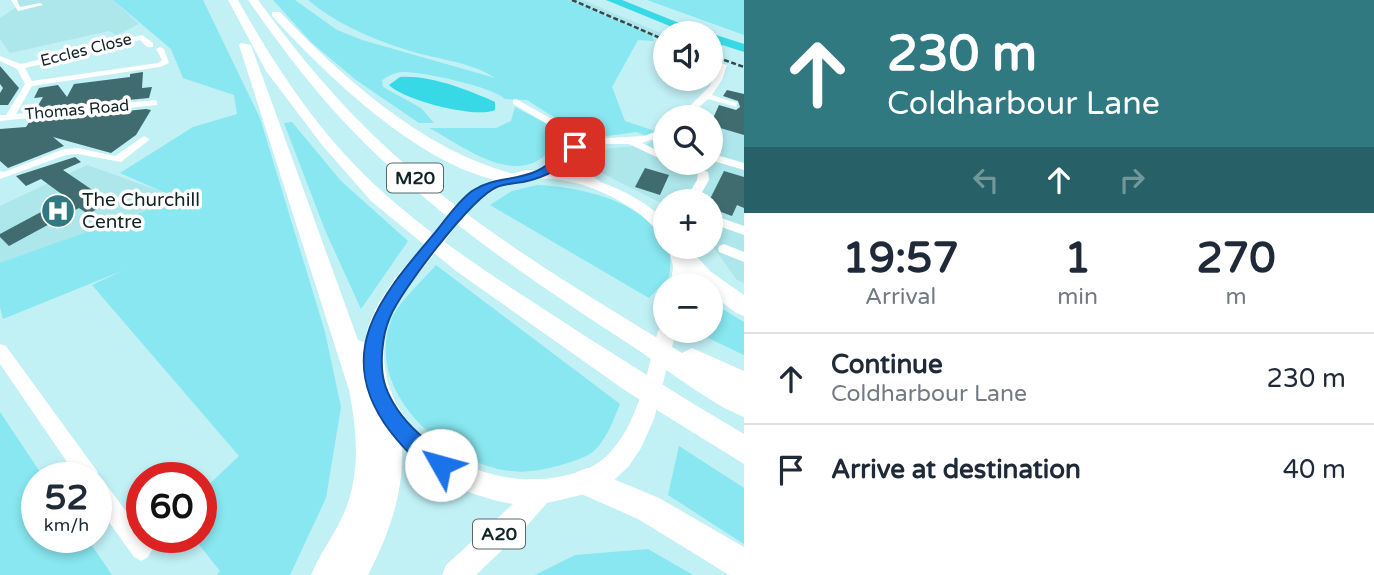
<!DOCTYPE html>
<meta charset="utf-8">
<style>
:root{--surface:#fff;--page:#f6f6f7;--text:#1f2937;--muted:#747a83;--line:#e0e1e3}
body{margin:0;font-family:"Varela Round",sans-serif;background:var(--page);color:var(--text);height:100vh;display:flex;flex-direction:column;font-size:26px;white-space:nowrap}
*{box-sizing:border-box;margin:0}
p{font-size:23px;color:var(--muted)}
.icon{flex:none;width:38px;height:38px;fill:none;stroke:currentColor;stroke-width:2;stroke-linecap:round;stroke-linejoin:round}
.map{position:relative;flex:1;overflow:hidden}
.sheet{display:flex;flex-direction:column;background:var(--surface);width:630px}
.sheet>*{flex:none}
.hud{background:#317980;color:#fff;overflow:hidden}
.tools{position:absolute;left:653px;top:21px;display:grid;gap:14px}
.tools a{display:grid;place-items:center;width:70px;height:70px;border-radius:50%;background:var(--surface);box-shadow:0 4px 10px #0003;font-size:35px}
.speed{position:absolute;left:21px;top:462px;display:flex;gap:14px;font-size:35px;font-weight:700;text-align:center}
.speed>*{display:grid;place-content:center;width:91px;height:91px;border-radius:50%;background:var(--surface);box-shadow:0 4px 10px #0003;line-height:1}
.speed small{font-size:18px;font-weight:400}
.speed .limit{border:10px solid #d22;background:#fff;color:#111}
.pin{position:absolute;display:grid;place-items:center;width:60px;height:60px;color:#fff;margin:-30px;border-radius:14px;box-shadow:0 4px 10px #0006}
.me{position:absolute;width:77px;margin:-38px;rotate:308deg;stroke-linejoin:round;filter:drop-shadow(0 0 5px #0008)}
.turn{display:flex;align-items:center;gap:24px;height:147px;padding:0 28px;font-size:32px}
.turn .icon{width:91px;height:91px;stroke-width:2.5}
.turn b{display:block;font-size:49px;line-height:60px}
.lanes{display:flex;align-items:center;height:66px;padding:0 28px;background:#0003;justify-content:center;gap:35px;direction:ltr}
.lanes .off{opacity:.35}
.eta{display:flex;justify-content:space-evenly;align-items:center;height:119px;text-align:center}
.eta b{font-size:42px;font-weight:800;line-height:49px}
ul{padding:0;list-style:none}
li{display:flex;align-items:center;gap:21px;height:91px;padding:0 28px;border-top:2px solid var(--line)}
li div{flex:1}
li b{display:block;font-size:26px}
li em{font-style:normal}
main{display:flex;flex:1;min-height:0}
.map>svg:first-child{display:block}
.built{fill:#ade6eb}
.green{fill:#88e7f0}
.water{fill:#37d9e6}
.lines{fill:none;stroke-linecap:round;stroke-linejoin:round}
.river{fill:#37d9e6;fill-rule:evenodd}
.building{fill:#406c70}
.minor{fill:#fff;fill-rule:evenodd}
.major{fill:#fff;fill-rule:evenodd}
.highway{fill:#fff;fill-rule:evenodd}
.rail{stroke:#324a4c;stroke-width:2.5;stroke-dasharray:5 2.5;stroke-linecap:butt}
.route{fill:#1a73e8;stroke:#114b97;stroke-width:2}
.labels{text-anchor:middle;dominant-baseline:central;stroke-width:7;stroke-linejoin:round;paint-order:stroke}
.far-street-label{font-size:16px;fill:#122526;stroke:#fff}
.shield{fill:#fff;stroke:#596667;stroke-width:2}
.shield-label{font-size:18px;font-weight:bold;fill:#122526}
.poi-label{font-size:19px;fill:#122526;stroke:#fff;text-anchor:start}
</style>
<main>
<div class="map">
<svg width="744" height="575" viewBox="0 0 744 575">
<rect width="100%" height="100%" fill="#c1f0f5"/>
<g class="built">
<polygon points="16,0 113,0 139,24 116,35 109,31 10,53 0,39 0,18 18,6"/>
<polygon points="566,0 583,0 665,35 665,42"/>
<polygon points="710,117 744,127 744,283 737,280 711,244 710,201 665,201 665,205 588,166 587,157 594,150 645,145 665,134 665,163 710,163"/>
<polygon points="87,165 180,198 0,264 0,206"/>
</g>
<g class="green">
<polygon points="113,0 203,0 260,118 325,332 341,407 326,498 290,575 217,575 220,571 193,537 201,537 201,492 239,456 92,285 124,270 3,319 0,307 0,263 179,199 120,173 193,127 237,114 234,95 183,78 171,49"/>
<path d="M273,0H295L337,30L362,40L495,78C470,61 433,59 404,49C370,38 335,23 308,0H568L652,36L654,41L638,40L612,87L625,121L658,132L651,137L636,132L607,136L579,133L527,100L505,99C494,87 420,71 403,72C394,72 389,76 382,80L383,87L421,108L434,123H419L356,80L312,43Z"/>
<polygon points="647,0 744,0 744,35"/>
<path d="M515,107L568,135C557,143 545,158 533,163C499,176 458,143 429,128H496L511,121Z"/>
<polygon points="292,122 341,181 408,241 361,309 325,230 284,123"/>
<path d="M537,185C584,187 655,203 670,255C671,261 670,270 669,277L649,298L490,205L512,191Z"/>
<path d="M436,265L620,404C614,419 607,438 595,450C588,457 571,462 561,465C542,470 524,474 503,470C440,458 363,389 392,318C399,302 424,279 436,265Z"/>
<polygon points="711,302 744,322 744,355 706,337 706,331 710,331"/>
<polygon points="0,412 44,478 37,478 37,537 86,537 112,575 0,575"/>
<polygon points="679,446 744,488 744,544 668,495"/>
<polygon points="648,549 693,575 535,575 575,555"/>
</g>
<path class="water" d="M400,77C430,75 468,90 495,102V110C476,119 403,100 389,85Z"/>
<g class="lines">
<g class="river">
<polygon points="606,0 622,0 704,33 687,33"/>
<polygon points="710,33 744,44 744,52 710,41"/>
</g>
</g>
<g class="building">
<polygon points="0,66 19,88 8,105 0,105 0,93 3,88 0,84"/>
<polygon points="143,72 142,88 152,87 149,98 36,109 43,97 34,98 39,88 58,85 67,97 74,84 130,77 130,74"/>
<polygon points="727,90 744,94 744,135 710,125 719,105 736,110 740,107 738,101 723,96"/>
<polygon points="146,109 151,110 136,135 111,153 53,137 64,146 8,168 0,161 0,129 26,127 30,121"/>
<polygon points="75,157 81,162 63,170 110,202 88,214 79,208 9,246 0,237 0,234 67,198 41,179 26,186 16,176"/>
<polygon points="645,168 669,175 660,195 635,187"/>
<polygon points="724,171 744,177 744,208 737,205 732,216 710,208 710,199"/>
</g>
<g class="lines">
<g class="minor">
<polygon points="11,0 17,0 20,7 40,3 43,5 18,11"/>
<polygon points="142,35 153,43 153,47 147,47 140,40 25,68 32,81 158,63 162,60 156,49 160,47 164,49 169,63 160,67 32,86 16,114 154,100 157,101 157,105 0,121 0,115 6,115 25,84 17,69 0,61 0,56 21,64"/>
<polygon points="720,63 727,65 722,80 712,95 737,103 737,107 708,99 689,117 679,117 710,86"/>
<path d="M516,99L588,139L644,136L665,128V135L642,143L665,154V161L629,144H595L573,154L584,170L601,182V186C585,187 574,171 566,159L543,177H535V173L578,142L513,104V100Z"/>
<polygon points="144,136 149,139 148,141 121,162 78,154 66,155 0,179 0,171 4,172 64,149 78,148 115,156"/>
<polygon points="710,153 744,163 744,170 710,160"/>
<polygon points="673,163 687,163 708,172 709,180 697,201 685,201 697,180 698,174"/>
<polygon points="710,214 744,226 744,235 710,223"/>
<polygon points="724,244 744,252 744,262 719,252 718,249 719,246"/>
<polygon points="0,344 6,346 97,471 99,479 103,480 142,533 142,537 145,537 152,550 148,557 141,561 134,557 96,504 96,478 78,478 0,364"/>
</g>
<g class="major">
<path d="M527,170C578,171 627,185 665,220V234C655,231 649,221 641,215C615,196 585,182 553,179C499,174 474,201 445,241C425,268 394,294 387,329C365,422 468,490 552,478C576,474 597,469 613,449C640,417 647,371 658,331L665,324V331H676L654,419L641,448L629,466L613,481L594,492L547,503L525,528L476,575H442L446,565L513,504C471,497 430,478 402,447C404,493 389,534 368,575H340L369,514L378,478L377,410L365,371L364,349L368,326L378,304L395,278L469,193L498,177Z"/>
<polygon points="668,247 684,247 689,266 689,285 671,285 673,266"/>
</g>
<g class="highway">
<path d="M228,0H238C277,70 323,139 384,193C429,234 482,269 533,302C603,348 673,392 744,434V464L626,391L456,271L371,201L322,145L266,71Z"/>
<path d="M248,0H258C289,42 320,81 356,118C449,214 569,284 682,353L692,348L744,371V417C710,404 664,367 632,346C532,281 429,212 347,125C310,86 279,44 248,0Z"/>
<path d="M272,12H280C345,80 424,151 517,175L519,179L517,183C508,185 500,181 491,179C412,158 326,75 272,16Z"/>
<path d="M241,43L251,45L358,340L366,343L387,382L384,390L375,393C391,464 381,512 345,575H311C320,553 335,534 344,513C361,473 357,431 349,390L239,45Z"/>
<polygon points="667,247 688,247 711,272 744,295 744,316 736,313 710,293 710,285 697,282"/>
<polygon points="587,468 659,498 744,547 744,575 729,575 638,519 577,492 573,482 577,472"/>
</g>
<g class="rail">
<polyline points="572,0 665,40"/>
<polyline points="710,55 744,67"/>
</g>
</g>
<path class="route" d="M571,145L581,147C565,167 547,177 523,182C515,183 505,184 497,187C472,197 401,290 390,317C382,335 379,366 385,385C391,403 404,420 418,433C429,443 446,450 452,465L449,473L441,476C421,467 403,448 390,431C331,353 382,295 433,235C445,221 457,202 472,191C493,177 516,181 537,171C550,165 560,154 571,145Z"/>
<defs>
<g id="hospital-disc" transform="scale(1.75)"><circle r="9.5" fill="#317980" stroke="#fff"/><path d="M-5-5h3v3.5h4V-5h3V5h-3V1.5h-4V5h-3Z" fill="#fff"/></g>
</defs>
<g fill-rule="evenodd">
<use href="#hospital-disc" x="58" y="211"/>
</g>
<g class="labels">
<g class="far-street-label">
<text transform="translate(86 50) rotate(-14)">Eccles Close</text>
<text transform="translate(77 110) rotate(-5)">Thomas Road</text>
</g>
<g class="shield">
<rect x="387" y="163.5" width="56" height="29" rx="5"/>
<rect x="473" y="519.5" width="52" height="29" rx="5"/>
</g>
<g class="shield-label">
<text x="415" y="178">M20</text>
<text x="499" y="534">A20</text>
</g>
<g class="poi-label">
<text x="82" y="200">The Churchill<tspan x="82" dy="22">Centre</tspan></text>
</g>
</g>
</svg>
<div class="tools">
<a><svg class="icon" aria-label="sound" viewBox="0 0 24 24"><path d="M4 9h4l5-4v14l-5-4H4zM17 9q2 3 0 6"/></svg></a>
<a><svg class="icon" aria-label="search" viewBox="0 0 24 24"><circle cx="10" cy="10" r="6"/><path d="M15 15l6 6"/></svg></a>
<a>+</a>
<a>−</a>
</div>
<div class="speed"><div>52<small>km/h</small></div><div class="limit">60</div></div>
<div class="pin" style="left:575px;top:147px;background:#d93025"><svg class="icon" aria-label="arrive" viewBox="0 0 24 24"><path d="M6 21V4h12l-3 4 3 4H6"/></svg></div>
<svg class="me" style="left:441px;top:465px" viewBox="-20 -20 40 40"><circle r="19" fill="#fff"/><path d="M0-13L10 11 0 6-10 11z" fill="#1a73e8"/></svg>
</div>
<section class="sheet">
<div class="hud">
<div class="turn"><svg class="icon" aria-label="ahead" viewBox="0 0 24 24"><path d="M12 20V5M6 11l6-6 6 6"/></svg><div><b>230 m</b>Coldharbour Lane</div></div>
<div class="lanes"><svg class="icon off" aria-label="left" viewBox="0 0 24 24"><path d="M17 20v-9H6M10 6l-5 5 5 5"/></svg><svg class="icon" aria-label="ahead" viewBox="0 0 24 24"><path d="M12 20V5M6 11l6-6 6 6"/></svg><svg class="icon off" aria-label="right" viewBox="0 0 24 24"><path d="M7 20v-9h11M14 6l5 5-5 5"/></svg></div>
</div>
<div class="eta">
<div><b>19:57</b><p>Arrival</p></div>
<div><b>1</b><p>min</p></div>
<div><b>270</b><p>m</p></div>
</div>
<ul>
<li><svg class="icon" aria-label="ahead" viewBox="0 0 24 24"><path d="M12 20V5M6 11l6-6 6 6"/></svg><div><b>Continue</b><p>Coldharbour Lane</p></div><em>230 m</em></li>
<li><svg class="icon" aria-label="arrive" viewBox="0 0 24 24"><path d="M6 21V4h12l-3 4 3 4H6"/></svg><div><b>Arrive at destination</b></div><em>40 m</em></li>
</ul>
</section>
</main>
